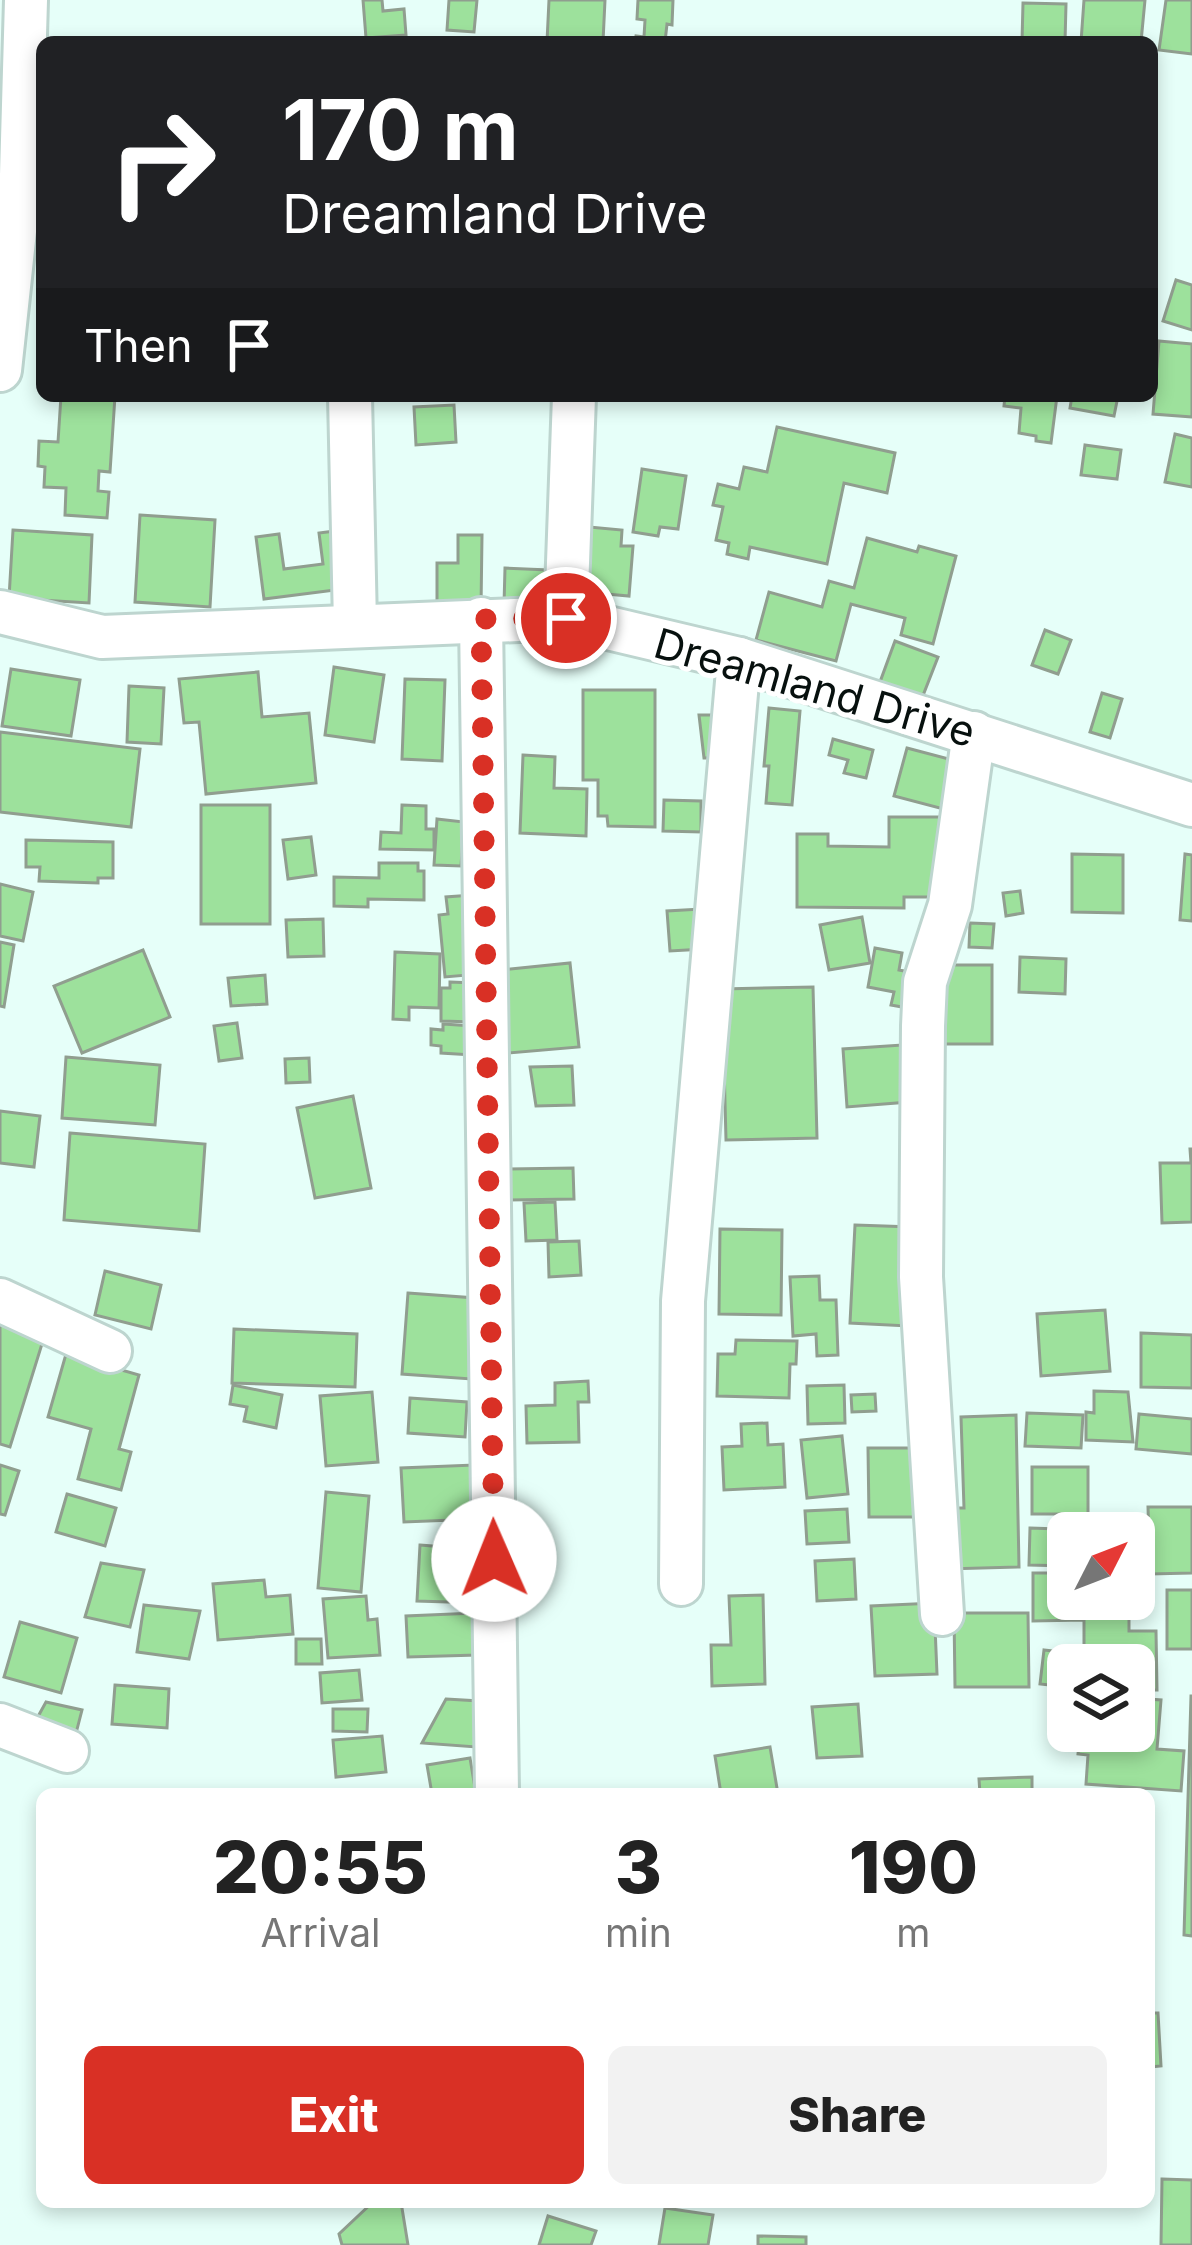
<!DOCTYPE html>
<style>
:root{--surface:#fff;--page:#f2f2f2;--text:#222;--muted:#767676;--accent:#d93025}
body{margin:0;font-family:Inter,sans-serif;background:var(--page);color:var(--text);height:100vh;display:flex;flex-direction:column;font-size:45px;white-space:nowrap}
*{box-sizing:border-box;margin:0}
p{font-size:39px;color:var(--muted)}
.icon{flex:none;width:66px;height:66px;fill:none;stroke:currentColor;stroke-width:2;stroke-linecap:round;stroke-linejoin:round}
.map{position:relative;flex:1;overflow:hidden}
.sheet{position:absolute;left:36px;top:1788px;width:1119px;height:420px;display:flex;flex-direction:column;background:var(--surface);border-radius:18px;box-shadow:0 6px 18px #0003}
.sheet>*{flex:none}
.top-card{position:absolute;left:36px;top:36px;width:1122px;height:366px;border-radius:18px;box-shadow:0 6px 18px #0003;background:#202124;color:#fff;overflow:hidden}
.needle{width:78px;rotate:48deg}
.controls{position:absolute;left:1047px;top:1512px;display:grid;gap:24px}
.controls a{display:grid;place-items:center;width:108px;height:108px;border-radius:18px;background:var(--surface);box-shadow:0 6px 18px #0003;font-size:60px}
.pin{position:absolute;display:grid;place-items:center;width:102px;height:102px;color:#fff;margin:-51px;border:6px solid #fff;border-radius:50%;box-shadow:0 3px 12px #0007}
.me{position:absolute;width:132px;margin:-66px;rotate:359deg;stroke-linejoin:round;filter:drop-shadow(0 0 9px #0008)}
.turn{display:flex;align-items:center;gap:42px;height:252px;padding:0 48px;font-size:54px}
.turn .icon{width:156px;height:156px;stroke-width:2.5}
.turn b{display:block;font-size:84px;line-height:102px}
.then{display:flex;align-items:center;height:114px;padding:0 48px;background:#0003;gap:24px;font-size:45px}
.eta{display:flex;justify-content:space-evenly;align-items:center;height:204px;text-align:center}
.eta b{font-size:72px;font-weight:800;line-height:84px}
.cta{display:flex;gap:24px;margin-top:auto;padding:24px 48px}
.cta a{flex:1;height:138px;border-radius:18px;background:var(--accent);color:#fff;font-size:48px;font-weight:800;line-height:138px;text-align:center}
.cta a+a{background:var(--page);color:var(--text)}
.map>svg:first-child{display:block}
.building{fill:#9de19c;stroke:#909e8f;stroke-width:3}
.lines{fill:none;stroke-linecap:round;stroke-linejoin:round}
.minor-casing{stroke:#bdd5cf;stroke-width:48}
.minor{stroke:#fff;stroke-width:42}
.route{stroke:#d93025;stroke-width:21;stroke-dasharray:0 37.8}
.labels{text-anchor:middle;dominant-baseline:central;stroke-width:10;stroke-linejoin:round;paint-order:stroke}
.street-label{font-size:42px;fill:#07100e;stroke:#fff}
</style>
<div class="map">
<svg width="1192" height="2245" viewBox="0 0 1192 2245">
<rect width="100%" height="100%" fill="#e6fff9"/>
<g class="building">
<polygon points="363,0 382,0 383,11 404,9 406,35 366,38"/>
<polygon points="449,0 477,0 474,32 447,30"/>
<polygon points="549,0 605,0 603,42 547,42"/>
<polygon points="638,0 673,0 672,25 667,24 665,42 635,42 636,36 644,37 645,20 637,19"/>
<polygon points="1084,0 1145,0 1141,42 1081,42"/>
<polygon points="1166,0 1192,0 1192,54 1159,50"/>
<polygon points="1023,3 1066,4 1065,42 1022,42"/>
<polygon points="1176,280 1192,285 1192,330 1163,321"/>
<polygon points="1159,341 1192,344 1192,417 1153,414"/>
<polygon points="61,396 115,396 110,472 99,471 98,491 109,492 107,518 65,515 66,488 44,487 45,467 38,466 39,441 58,442"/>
<polygon points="1005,396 1057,396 1051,443 1036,441 1036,436 1019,433 1021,408 1004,406"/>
<polygon points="1072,396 1118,396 1114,416 1070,408"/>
<polygon points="454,405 456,442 416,445 414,407"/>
<polygon points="777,427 895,453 887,493 844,483 827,564 750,547 748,559 727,554 729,543 716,540 723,507 713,505 718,484 739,489 744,467 767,472"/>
<polygon points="1175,434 1192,438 1192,487 1165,482"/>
<polygon points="1085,445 1121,450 1117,479 1081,475"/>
<polygon points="642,469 686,476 678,529 660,527 658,536 633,532"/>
<polygon points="140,515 215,520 210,607 135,602"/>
<polygon points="589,527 622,530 621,546 633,546 629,596 584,592"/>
<polygon points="13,530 92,535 89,603 9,598"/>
<polygon points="335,531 343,589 264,599 256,537 279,534 284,569 323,564 319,533"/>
<polygon points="458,535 482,535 481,608 437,607 437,563 458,563"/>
<polygon points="867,538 917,552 919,546 956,556 933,644 901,635 905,618 851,604 836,661 756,640 769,592 822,607 829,581 854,588"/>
<polygon points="505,568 548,570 547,605 504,605"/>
<polygon points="1045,630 1071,640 1058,674 1032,665"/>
<polygon points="895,641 938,657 922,698 880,682"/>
<polygon points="334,667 384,675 374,742 325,735"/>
<polygon points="11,669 80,680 71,736 2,726"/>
<polygon points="258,672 262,717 309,713 316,783 206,794 199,722 184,723 179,679"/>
<polygon points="405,679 445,680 442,761 402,759"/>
<polygon points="129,686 164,688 161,744 127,742"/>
<polygon points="583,690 655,690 655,827 608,826 607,816 598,816 598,780 583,780"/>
<polygon points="1102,693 1122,699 1110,738 1090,732"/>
<polygon points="769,708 800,711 792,805 766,803 769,766 764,766"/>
<polygon points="699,715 723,715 724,758 704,758"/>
<polygon points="0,732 140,749 131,827 0,812"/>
<polygon points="833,739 873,750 866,778 844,773 848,760 829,755"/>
<polygon points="907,748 964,763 951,811 894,796"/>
<polygon points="523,755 555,757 554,788 587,789 586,836 520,833"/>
<polygon points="664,800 701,801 701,832 663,831"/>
<rect x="201" y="805" width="69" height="119"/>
<polygon points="402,805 426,806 426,829 434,829 434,850 380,849 381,832 401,833"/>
<polygon points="889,817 947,817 948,897 904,897 904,908 797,907 797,834 828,834 828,846 889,847"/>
<polygon points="437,819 464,822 461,866 434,865"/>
<polygon points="311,837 316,875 288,879 283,840"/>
<polygon points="26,840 113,842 113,878 98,878 98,883 39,881 40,867 26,867"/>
<polygon points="1072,854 1123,855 1123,913 1072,912"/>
<polygon points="1185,854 1192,855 1192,921 1180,920"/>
<polygon points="379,863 418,863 418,871 424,871 424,900 368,899 368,907 334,906 334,877 379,878"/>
<polygon points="0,884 33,892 23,941 0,936"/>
<polygon points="1020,891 1023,913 1006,916 1003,893"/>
<polygon points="472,895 480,974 445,977 439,915 448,914 446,897"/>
<polygon points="701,909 704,949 670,951 667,911"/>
<polygon points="862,917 870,963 829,970 820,925"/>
<polygon points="323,919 324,956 288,957 286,920"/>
<polygon points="970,923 994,924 992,948 969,947"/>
<polygon points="0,942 14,945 4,1007 0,1006"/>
<polygon points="875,948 902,953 899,970 920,974 913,1009 891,1005 894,992 868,987"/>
<polygon points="143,950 170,1017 82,1053 54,986"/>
<polygon points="395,952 440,954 439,1008 409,1007 409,1020 393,1019"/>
<polygon points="1020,957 1066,959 1065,994 1019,992"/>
<polygon points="570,963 579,1047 509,1053 501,970"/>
<rect x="942" y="965" width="50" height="79"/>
<polygon points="265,975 267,1004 231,1006 228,978"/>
<polygon points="450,982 474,983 474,1022 441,1021 441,988 450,988"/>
<polygon points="813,987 817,1138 726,1140 722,989"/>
<polygon points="237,1023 242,1058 219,1061 214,1026"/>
<polygon points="443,1024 473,1026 472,1055 441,1053 441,1046 431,1045 431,1029 443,1030"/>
<polygon points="917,1044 921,1101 847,1107 843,1049"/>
<polygon points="66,1057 160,1065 155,1125 62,1118"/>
<polygon points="309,1058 310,1082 286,1083 285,1059"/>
<polygon points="572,1066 574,1105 536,1106 530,1067"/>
<polygon points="353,1096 371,1188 315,1198 297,1108"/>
<polygon points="0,1111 40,1116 34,1167 0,1163"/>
<polygon points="70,1133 205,1144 199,1231 64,1220"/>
<polygon points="1190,1149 1192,1149 1192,1222 1162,1223 1160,1163 1191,1163"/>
<polygon points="573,1168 574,1199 509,1200 508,1169"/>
<polygon points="555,1202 557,1240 526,1241 524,1203"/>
<polygon points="855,1225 912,1227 908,1326 850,1323"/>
<polygon points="720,1229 782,1230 781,1315 719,1314"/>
<polygon points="579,1241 581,1275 549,1277 548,1242"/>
<polygon points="105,1271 161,1285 151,1329 95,1315"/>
<polygon points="819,1276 820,1300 836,1300 838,1355 817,1356 816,1334 793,1336 790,1277"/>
<polygon points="408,1293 475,1298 471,1379 402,1374"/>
<polygon points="1105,1310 1110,1371 1041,1376 1037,1314"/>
<polygon points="0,1316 46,1331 10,1447 0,1444"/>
<polygon points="234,1329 357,1334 355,1387 232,1383"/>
<polygon points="1141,1333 1192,1335 1192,1388 1141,1387"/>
<polygon points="736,1340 797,1341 796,1364 790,1364 789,1398 717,1396 718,1354 735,1354"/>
<polygon points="66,1354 139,1375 119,1449 131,1452 121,1490 78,1479 91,1429 48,1417"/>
<polygon points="588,1381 589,1402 578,1402 579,1442 527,1443 526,1406 555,1405 555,1383"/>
<polygon points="233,1385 282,1395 276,1428 244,1421 247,1407 230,1404"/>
<polygon points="844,1385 845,1423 808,1424 807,1386"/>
<polygon points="1094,1391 1128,1392 1133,1442 1086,1440 1086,1412 1094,1413"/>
<polygon points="372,1392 378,1462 326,1466 320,1396"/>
<polygon points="875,1394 876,1411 852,1412 851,1395"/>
<polygon points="410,1398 467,1402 465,1437 408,1433"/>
<polygon points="1027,1413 1083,1415 1081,1448 1025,1446"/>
<polygon points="1139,1414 1192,1419 1192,1454 1136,1449"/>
<polygon points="1016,1415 1019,1567 946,1569 944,1508 964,1508 961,1417"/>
<polygon points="767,1423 768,1445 783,1444 785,1487 724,1490 722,1447 742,1446 741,1424"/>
<polygon points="842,1436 848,1494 807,1498 801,1440"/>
<polygon points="868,1448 913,1448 914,1517 869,1517"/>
<polygon points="0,1465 19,1471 5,1515 0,1514"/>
<polygon points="474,1465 478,1519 404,1522 401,1468"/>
<rect x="1032" y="1467" width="56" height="47"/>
<polygon points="326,1492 369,1496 361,1592 318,1588"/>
<polygon points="67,1494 116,1508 105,1546 56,1532"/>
<polygon points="1148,1507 1192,1507 1192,1573 1150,1574"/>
<polygon points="847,1509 849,1542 807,1544 805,1511"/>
<polygon points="1030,1528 1087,1530 1087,1533 1068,1533 1068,1566 1029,1565"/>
<polygon points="420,1545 444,1547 443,1575 480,1577 479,1603 417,1601"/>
<polygon points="854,1559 856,1599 817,1601 815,1561"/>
<polygon points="101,1563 144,1570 130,1627 85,1617"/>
<polygon points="1033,1573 1068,1573 1068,1599 1129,1599 1129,1631 1156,1631 1157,1690 1134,1690 1134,1665 1124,1665 1124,1646 1084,1646 1084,1620 1033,1621"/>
<polygon points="264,1580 266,1597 290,1595 293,1634 218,1640 213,1584"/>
<rect x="1167" y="1590" width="25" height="59"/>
<polygon points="763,1595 765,1684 712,1686 711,1645 731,1645 729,1596"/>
<polygon points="366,1596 368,1620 377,1619 380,1655 328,1658 323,1599"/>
<polygon points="934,1603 937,1674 875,1676 871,1606"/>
<polygon points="144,1605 200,1611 189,1659 137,1652"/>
<polygon points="475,1613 477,1655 408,1657 406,1616"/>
<polygon points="954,1613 1028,1613 1029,1687 955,1687"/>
<polygon points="20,1622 77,1638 61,1693 4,1677"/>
<polygon points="296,1639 321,1639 322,1664 296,1664"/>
<polygon points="1044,1650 1111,1657 1110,1665 1068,1665 1068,1687 1040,1684"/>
<polygon points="359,1670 362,1700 322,1703 320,1673"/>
<polygon points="115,1685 169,1689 167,1728 112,1724"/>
<polygon points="1191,1696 1192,1696 1192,1936 1184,1935"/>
<polygon points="1134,1698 1161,1700 1157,1749 1184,1751 1181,1791 1086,1784 1088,1755 1078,1754 1080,1731 1134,1731"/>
<polygon points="446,1699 479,1701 476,1747 422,1743"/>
<polygon points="46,1702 82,1710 74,1741 30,1731"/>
<polygon points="858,1704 862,1756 817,1758 812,1707"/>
<polygon points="333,1709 368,1709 367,1732 333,1731"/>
<polygon points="382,1736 386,1772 336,1777 333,1740"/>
<polygon points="770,1747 778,1794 721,1794 715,1756"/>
<polygon points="470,1758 476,1794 432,1794 427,1765"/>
<polygon points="1032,1777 1032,1794 980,1794 979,1779"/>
<polygon points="1149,2013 1158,2013 1161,2066 1149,2067"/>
<polygon points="1162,2179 1192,2180 1192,2245 1161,2245"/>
<polygon points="373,2202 401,2202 408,2245 342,2245 339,2234"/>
<polygon points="665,2208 713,2215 708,2245 659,2245"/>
<polygon points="548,2216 596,2231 591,2245 539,2245"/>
<polygon points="758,2236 806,2237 806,2245 758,2245"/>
</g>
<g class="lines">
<g class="minor-casing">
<g id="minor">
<polyline points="0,370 21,175 26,0"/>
<polyline points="350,396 355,624"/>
<polyline points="0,612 102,637 566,618 739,659 1192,805"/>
<polyline points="566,618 574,396"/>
<polyline points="481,619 497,1794"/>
<polyline points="0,1300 110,1351"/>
<polyline points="681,1584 683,1301 739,659"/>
<polyline points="942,1614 921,1277 923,1026 925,982 950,905 974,733"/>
<polyline points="0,1725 67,1751"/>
</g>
</g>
<use href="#minor" class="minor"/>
</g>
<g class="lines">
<polyline class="route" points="494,1559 481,619 566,618"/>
</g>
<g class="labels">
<g class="street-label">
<text transform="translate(815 687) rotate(16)">Dreamland Drive</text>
</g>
</g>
</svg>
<div class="controls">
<a><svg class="needle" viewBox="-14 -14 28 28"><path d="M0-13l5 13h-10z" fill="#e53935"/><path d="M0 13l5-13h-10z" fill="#767676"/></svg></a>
<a><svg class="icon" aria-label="layers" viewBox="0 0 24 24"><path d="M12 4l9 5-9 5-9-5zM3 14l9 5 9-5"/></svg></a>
</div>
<div class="pin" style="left:566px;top:618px;background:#d93025"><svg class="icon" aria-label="arrive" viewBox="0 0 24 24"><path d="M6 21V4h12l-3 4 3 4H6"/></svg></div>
<svg class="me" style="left:494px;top:1559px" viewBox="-20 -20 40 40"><circle r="19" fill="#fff"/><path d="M0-13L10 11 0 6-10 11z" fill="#d93025"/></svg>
<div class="top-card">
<div class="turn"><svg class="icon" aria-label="right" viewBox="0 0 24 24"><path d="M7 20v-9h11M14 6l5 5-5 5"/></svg><div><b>170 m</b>Dreamland Drive</div></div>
<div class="then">Then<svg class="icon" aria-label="arrive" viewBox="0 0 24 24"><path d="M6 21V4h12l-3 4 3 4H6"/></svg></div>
</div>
<section class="sheet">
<div class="eta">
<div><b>20:55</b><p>Arrival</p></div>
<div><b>3</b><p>min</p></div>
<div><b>190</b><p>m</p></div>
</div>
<div class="cta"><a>Exit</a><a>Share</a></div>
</section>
</div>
